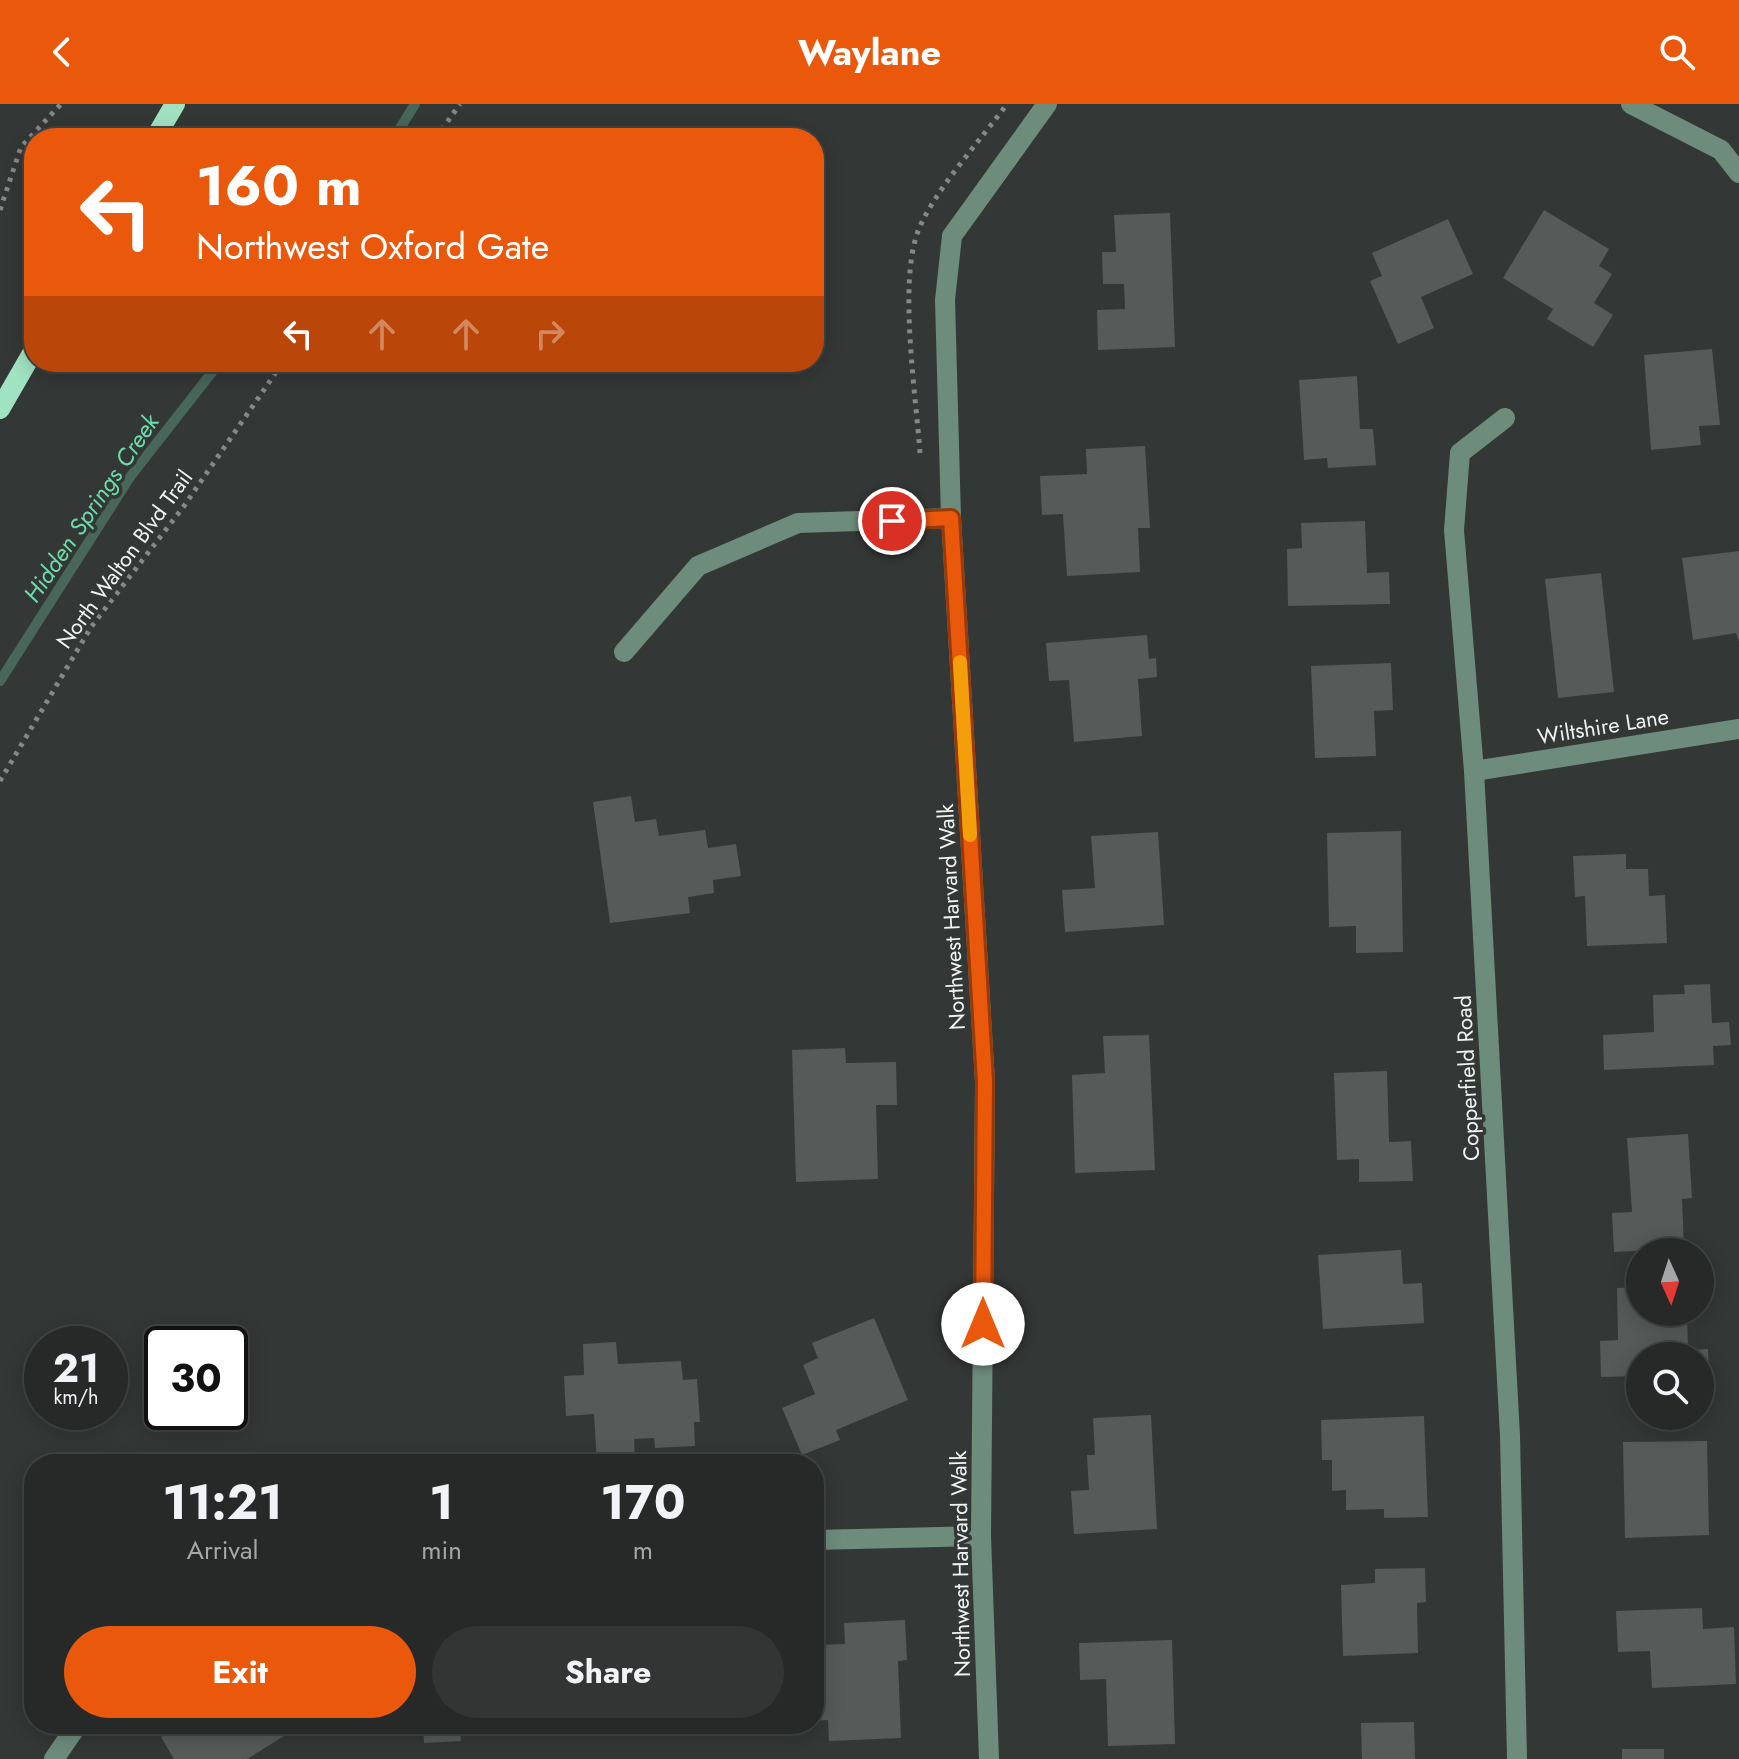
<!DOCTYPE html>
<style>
:root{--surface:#262928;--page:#323534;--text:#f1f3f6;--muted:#a4a6a8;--line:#424545;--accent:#ea580c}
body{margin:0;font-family:Jost,sans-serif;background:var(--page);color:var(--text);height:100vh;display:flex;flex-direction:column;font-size:30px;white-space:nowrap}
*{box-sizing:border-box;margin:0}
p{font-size:26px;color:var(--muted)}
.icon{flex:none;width:44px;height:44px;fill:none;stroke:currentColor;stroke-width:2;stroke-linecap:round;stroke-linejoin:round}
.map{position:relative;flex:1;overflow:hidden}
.side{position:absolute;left:24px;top:1350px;width:800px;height:280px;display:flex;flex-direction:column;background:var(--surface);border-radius:32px;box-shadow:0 4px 20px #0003,0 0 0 2px var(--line)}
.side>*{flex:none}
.hud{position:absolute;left:24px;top:24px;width:800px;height:244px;border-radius:32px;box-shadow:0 4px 20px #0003,0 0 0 2px var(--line);background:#ea580c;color:#fff;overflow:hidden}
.needle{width:52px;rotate:177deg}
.fabs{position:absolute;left:1626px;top:1134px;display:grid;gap:16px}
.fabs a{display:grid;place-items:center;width:88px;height:88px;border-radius:50%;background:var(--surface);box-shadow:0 4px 20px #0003,0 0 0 2px var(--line);font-size:40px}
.speed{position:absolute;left:24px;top:1222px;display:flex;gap:16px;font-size:40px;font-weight:700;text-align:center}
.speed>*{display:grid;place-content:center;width:104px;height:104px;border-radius:50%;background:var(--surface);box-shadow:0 4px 20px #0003,0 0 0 2px var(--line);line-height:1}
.speed small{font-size:20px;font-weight:400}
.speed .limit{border:4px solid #111;border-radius:12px;background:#fff;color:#111}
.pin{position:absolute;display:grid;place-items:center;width:68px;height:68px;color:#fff;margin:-34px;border:4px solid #fff;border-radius:50%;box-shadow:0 2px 8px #0007}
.me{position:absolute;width:88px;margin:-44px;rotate:0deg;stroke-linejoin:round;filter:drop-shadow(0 0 6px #0008)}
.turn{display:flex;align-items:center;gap:28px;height:168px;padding:0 40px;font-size:36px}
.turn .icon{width:104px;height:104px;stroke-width:2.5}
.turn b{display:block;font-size:56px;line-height:68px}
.lanes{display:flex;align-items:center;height:76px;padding:0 40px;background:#0003;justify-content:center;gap:40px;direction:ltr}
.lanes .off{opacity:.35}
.eta{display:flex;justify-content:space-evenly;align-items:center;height:136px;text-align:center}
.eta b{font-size:48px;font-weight:700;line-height:56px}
.cta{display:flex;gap:16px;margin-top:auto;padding:16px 40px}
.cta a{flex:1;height:92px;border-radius:48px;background:var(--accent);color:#fff;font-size:32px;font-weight:700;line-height:92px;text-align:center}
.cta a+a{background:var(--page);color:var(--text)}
header{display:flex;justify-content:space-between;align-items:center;height:104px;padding:0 40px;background:var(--accent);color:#fff;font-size:36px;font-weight:700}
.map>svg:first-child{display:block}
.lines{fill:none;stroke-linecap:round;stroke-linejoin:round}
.stream{stroke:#486659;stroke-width:10}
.building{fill:#565a58}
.path{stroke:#858886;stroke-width:5;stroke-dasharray:4 6;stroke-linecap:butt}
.minor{stroke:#6d8c7c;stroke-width:20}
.major{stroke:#a1e2c2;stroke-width:20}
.route-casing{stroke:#983908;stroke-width:20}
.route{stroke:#ea580c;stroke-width:14}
.slow{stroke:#f59e0b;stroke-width:14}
.labels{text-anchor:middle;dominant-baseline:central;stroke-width:7;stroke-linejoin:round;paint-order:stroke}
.street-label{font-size:22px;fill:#f1f3f2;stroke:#333735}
.water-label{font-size:24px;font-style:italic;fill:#6ddbaa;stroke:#333735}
</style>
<header><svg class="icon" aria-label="back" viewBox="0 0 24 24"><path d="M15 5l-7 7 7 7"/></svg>Waylane<svg class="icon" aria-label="search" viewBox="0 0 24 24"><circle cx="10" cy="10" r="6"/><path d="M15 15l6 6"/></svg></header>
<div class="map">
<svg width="1739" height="1655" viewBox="0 0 1739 1655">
<rect width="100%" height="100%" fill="#333735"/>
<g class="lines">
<g class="stream">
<polyline points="394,34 415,0"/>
<polyline points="0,577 130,373 220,258"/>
</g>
</g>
<g class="building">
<polygon points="1544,106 1609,145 1599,162 1612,170 1594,199 1613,211 1593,243 1547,215 1553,205 1503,174"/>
<polygon points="1170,109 1175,243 1098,246 1097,206 1125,205 1124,180 1103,180 1102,148 1116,148 1114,111"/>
<polygon points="1448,115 1473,170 1421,193 1434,224 1398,240 1370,177 1382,172 1372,149"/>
<polygon points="1712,245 1720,321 1699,322 1701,341 1651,346 1644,251"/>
<polygon points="1357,272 1360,325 1373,325 1376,361 1328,364 1327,354 1304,356 1299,276"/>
<polygon points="1145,342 1150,424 1138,424 1140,468 1067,472 1063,410 1042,411 1040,372 1087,370 1086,345"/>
<polygon points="1365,417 1367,469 1389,468 1390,500 1288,502 1287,445 1302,444 1301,419"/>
<polygon points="1739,447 1739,538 1736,529 1693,536 1682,454"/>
<polygon points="1601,469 1614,588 1558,594 1545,475"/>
<polygon points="1147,531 1149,555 1156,554 1157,573 1138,575 1142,632 1074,638 1069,576 1049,577 1046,539"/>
<polygon points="1391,559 1393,606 1374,607 1376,652 1315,654 1311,562"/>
<polygon points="631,692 635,718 656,715 659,732 705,726 708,744 736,740 741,772 713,776 714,789 688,793 690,809 610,819 593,698"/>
<polygon points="1401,727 1403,848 1356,849 1356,822 1329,823 1327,729"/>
<polygon points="1158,728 1164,821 1065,828 1062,786 1095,784 1091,732"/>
<polygon points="1626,750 1626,765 1648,765 1649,792 1665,791 1667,839 1587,842 1585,792 1575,793 1573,752"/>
<polygon points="1710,880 1712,919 1729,918 1731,941 1713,942 1714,961 1604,966 1603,931 1654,928 1653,891 1685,890 1684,881"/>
<polygon points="1149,931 1155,1066 1075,1069 1072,971 1105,969 1103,932"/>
<polygon points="845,944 846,959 896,958 897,1001 876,1001 878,1075 796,1078 792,946"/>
<polygon points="1387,967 1389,1038 1411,1037 1413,1077 1359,1078 1359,1055 1337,1056 1334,969"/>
<polygon points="1688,1030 1692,1094 1682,1095 1684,1144 1614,1148 1612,1109 1632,1108 1627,1034"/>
<polygon points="1401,1146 1403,1180 1422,1179 1424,1219 1323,1225 1318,1151"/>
<polygon points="1640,1183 1640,1208 1687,1208 1688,1246 1708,1245 1709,1270 1700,1270 1700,1252 1640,1252 1640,1272 1601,1273 1600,1237 1618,1236 1617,1184"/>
<polygon points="874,1214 908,1296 836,1326 840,1336 802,1351 782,1304 815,1290 803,1261 818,1254 812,1239"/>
<polygon points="616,1238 618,1260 681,1257 683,1276 697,1275 700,1318 694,1318 695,1342 655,1344 654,1334 634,1335 635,1358 597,1360 594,1310 566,1312 564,1272 584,1271 583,1240"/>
<polygon points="1151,1311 1157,1425 1074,1430 1071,1387 1089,1386 1087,1351 1095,1351 1093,1314"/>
<polygon points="1424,1312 1428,1413 1384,1414 1384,1405 1346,1406 1346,1386 1332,1387 1332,1356 1322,1356 1321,1316"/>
<polygon points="1707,1337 1709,1431 1625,1434 1623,1338"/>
<polygon points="1425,1464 1426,1498 1417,1499 1418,1549 1343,1552 1341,1481 1375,1479 1375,1465"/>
<polygon points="1702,1504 1703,1525 1734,1523 1736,1580 1652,1584 1650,1547 1618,1548 1616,1507"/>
<polygon points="905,1516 907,1556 898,1557 901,1634 829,1637 828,1616 814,1617 815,1541 845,1540 844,1519"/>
<polygon points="1172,1536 1175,1640 1108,1642 1106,1575 1080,1576 1079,1539"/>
<polygon points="1414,1618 1415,1655 1362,1655 1361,1619"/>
<polygon points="182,1620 276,1620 284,1632 247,1655 174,1655 161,1633"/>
<polygon points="423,1620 460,1620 461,1637 424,1639"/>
<polygon points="585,1620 688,1620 688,1623 585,1625"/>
<rect x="1622" y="1645" width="42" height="10"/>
</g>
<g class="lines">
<g class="path">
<polyline points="436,34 460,0"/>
<polyline points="0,106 21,43 61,0"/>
<path d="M920,349C916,292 899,182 917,130C931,90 981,36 1007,0"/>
<polyline points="0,677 91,523 184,402 283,258"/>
</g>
<g class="minor">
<polyline points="1631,0 1721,46 1739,69"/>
<polyline points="1505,314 1460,349 1454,426 1474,667 1510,1332 1517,1655"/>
<polyline points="624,548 698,462 798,419 951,414"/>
<polyline points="1474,667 1739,625"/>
<polyline points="814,1436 981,1432"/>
<polyline points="54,1655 78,1620"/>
<polyline points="989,1655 981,1432 985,978 951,414 945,196 952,132 1047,0"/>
</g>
<g class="major">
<polyline points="155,34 175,0"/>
<polyline points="0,305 34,246"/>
</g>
</g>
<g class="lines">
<g class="route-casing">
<polyline id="route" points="892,417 951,414 985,978 983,1220"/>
</g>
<use href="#route" class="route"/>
<polyline class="slow" points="960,558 970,731"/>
</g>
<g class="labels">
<g class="street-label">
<text transform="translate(124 455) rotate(-54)">North Walton Blvd Trail</text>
<text transform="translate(1603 622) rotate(-9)">Wiltshire Lane</text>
<text transform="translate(951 813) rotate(-93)">Northwest Harvard Walk</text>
<text transform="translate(1467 974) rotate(-93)">Copperfield Road</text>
<text transform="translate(960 1460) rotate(-91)">Northwest Harvard Walk</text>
</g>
<g class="water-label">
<text transform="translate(91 404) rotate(-56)">Hidden Springs Creek</text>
</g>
</g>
</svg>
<div class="fabs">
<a><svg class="needle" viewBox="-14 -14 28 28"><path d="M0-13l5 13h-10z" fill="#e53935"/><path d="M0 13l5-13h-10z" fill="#a4a6a8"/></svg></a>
<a><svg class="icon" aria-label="search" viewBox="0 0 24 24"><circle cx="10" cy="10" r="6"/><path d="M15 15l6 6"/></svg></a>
</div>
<div class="speed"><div>21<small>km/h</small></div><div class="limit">30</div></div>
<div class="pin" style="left:892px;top:417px;background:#d93025"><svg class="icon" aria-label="arrive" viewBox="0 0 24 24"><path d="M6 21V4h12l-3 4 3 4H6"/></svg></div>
<svg class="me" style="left:983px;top:1220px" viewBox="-20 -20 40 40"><circle r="19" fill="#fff"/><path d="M0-13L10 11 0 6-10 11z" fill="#ea580c"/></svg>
<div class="hud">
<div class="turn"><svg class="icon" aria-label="left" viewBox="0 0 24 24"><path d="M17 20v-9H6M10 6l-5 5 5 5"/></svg><div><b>160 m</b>Northwest Oxford Gate</div></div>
<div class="lanes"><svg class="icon" aria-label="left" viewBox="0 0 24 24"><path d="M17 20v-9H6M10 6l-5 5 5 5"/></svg><svg class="icon off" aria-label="ahead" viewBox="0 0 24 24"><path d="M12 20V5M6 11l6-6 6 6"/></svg><svg class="icon off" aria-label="ahead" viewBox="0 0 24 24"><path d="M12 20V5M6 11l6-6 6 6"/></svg><svg class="icon off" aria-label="right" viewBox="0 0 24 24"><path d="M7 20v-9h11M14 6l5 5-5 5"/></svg></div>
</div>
<section class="side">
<div class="eta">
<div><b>11:21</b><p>Arrival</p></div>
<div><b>1</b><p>min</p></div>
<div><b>170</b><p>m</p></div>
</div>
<div class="cta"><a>Exit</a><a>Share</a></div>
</section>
</div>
